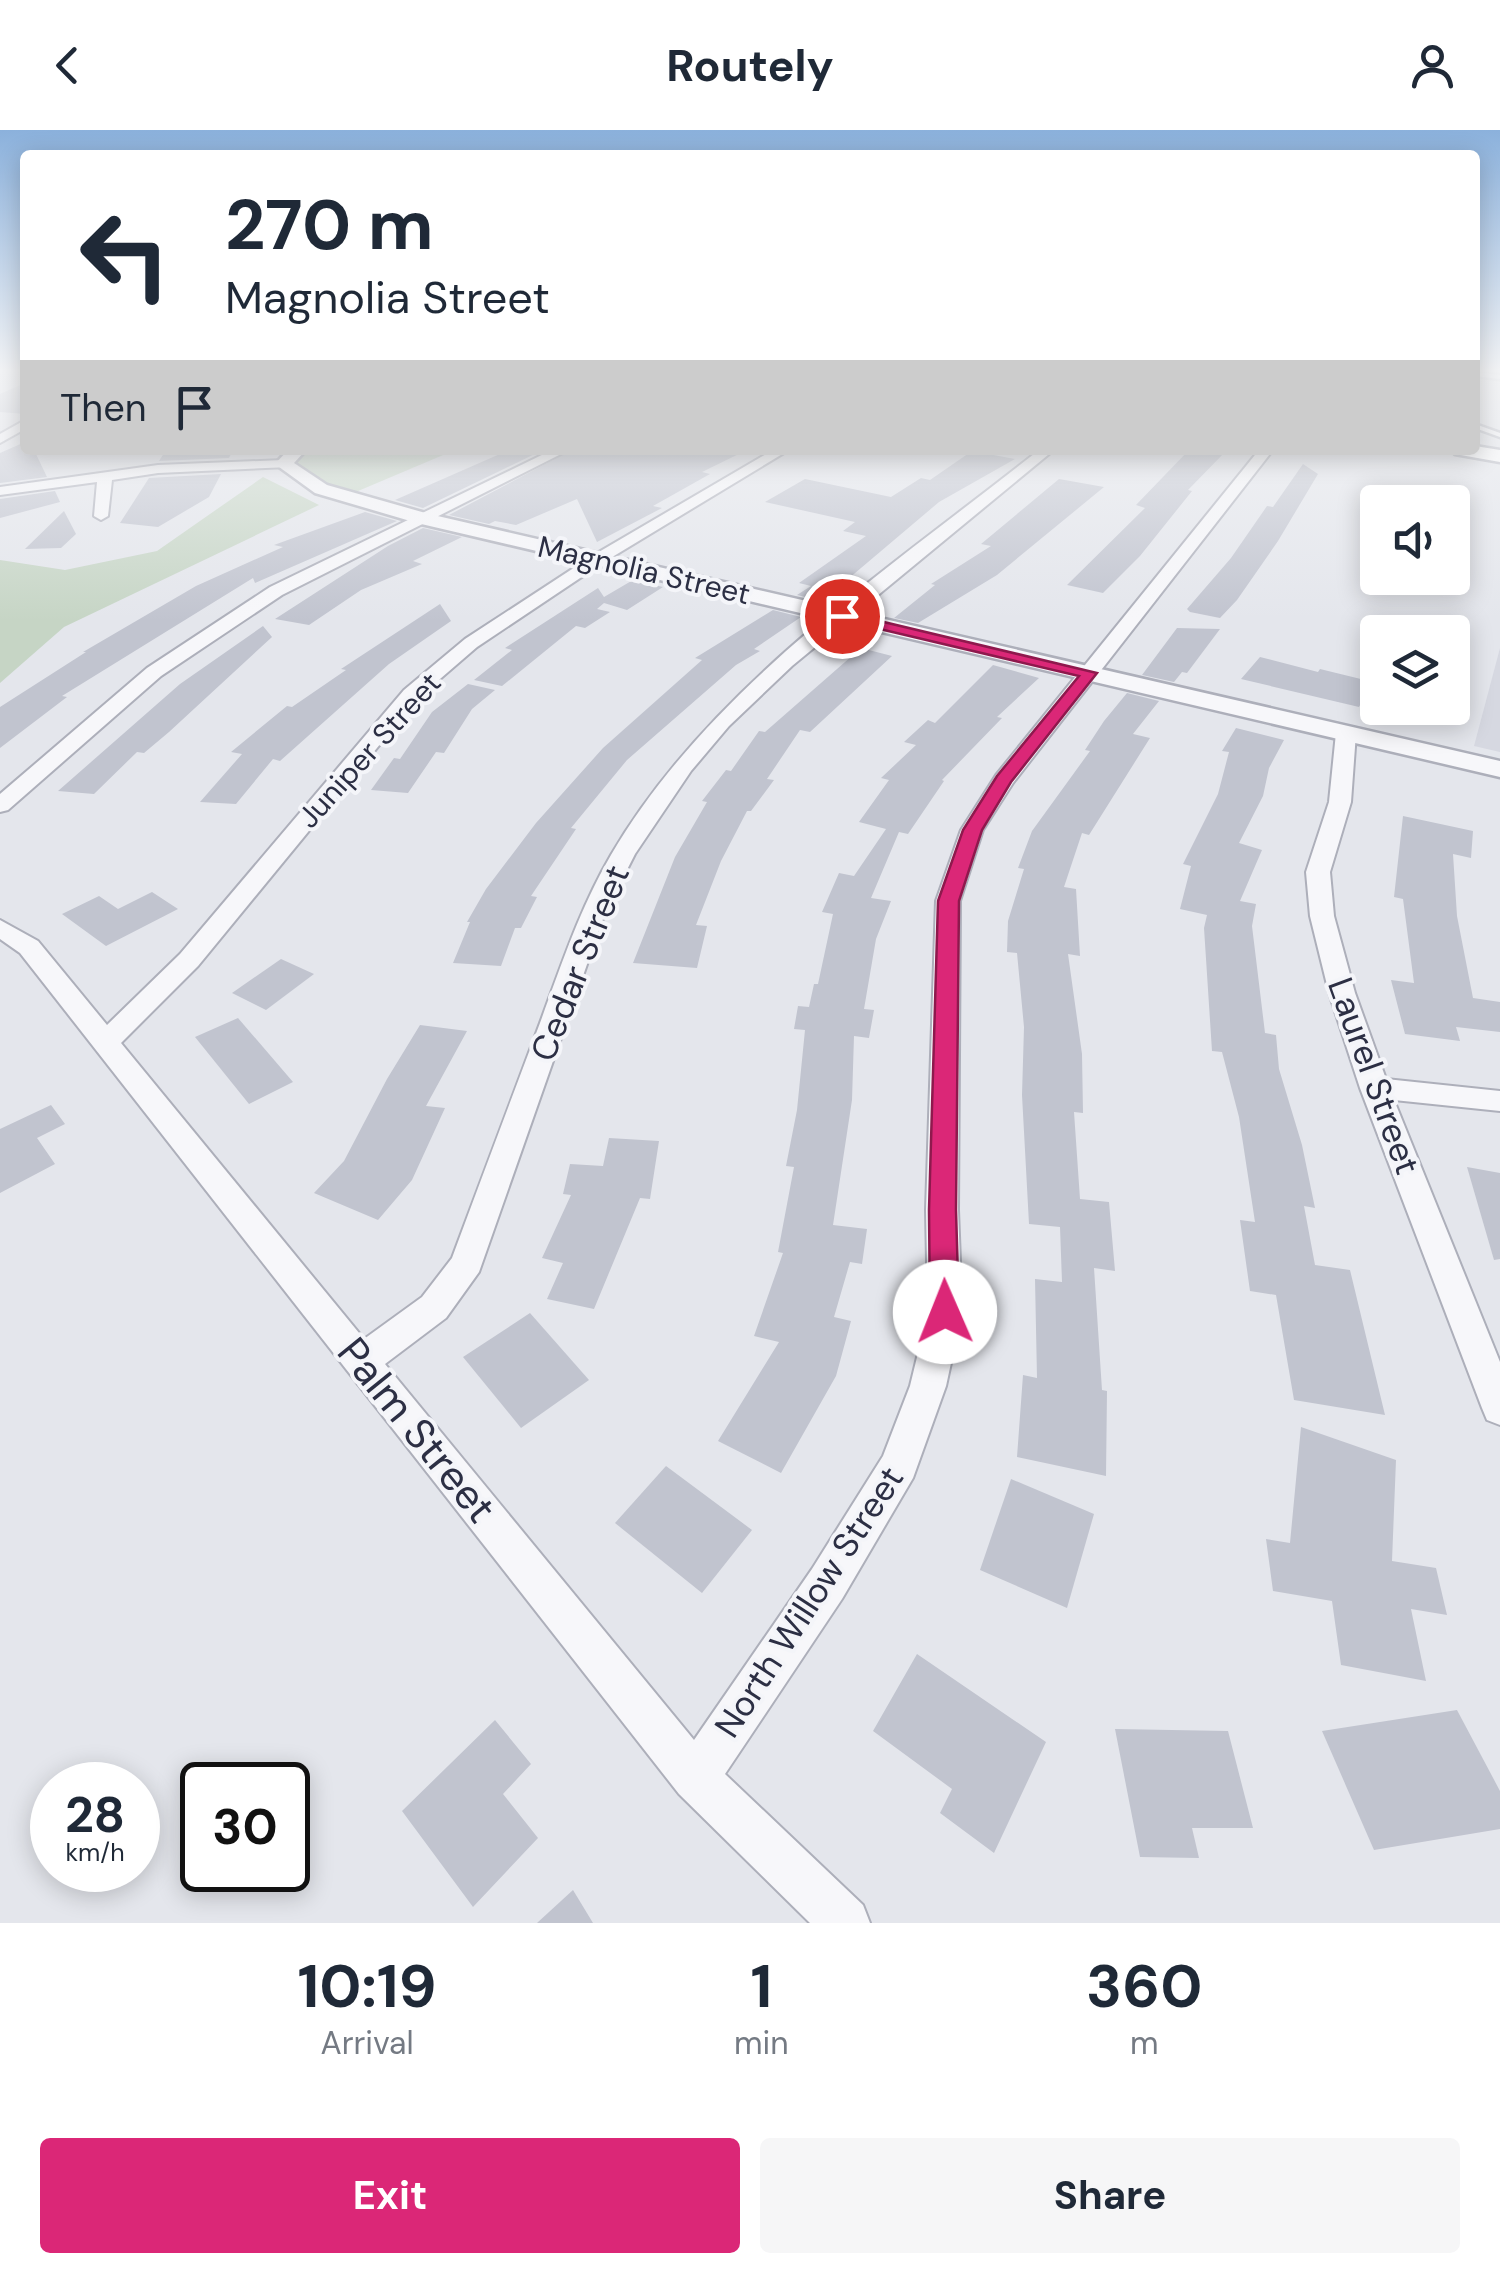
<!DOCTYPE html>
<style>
:root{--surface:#fff;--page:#f6f6f7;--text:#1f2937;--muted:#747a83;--accent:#db2777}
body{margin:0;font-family:"DM Sans",sans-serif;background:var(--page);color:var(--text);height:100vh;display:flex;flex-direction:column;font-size:38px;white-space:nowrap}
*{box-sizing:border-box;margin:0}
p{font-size:32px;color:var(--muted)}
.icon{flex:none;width:55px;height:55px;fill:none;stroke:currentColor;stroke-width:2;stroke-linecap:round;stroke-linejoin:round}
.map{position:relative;height:1793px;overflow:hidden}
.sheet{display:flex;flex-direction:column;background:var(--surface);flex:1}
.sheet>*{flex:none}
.top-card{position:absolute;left:20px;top:20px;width:1460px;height:305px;border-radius:10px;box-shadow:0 5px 25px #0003;background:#fff;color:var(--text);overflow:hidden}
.controls{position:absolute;left:1360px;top:355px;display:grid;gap:20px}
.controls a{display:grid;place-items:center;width:110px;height:110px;border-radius:10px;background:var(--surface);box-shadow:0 5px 25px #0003;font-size:50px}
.speed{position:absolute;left:30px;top:1632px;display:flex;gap:20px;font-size:50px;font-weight:700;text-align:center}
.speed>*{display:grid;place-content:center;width:130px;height:130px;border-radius:50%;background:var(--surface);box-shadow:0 5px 25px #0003;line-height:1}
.speed small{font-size:25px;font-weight:400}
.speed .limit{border:5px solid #111;border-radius:15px;background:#fff;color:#111}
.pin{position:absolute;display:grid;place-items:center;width:85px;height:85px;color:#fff;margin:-42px;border:5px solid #fff;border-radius:50%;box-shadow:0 2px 10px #0007}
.me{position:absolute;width:110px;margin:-55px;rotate:359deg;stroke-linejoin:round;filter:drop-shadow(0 0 8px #0008)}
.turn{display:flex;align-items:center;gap:35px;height:210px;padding:0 40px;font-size:45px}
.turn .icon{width:130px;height:130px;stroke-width:2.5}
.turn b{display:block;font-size:70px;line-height:85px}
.then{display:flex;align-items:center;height:95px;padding:0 40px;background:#0003;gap:20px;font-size:38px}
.eta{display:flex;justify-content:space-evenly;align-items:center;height:170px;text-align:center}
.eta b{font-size:60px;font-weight:700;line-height:70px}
.primary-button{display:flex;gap:20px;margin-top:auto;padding:20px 40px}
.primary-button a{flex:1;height:115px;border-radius:10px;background:var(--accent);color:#fff;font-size:40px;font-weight:700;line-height:115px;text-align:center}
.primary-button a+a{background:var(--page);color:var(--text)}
header{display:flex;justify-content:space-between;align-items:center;height:130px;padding:0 40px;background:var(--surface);font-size:45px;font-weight:700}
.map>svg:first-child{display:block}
.built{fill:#d6d8e1}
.green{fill:#c6d5c5}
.building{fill:#c1c4cf}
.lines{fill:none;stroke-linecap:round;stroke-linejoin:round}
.service-casing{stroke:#adafba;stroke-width:5}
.minor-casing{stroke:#adafba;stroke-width:4}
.tertiary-casing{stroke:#adafba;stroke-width:5}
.secondary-casing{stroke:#adafba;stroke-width:5}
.service{fill:#f7f7fa;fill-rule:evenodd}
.minor{fill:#f7f7fa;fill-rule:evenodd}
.tertiary{fill:#f7f7fa;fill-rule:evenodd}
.secondary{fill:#fff;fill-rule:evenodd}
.route{fill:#db2777;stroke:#8e194d;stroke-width:2.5}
.labels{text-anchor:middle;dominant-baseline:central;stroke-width:8;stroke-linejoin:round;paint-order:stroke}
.far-street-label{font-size:30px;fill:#2c2f44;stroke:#f4f5f9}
.street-label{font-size:35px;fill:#2c2f44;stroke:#f4f5f9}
.near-street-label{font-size:42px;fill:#2c2f44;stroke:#f4f5f9}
</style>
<header><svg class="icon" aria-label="back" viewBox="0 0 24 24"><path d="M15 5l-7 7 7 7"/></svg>Routely<svg class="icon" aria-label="person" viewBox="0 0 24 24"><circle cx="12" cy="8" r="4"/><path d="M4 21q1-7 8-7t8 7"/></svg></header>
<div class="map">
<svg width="1500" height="1793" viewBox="0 0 1500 1793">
<rect width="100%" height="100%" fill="#e4e6ec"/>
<polygon class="built" points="1500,518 1500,622 1474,616"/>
<g class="green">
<polygon points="307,320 455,320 351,364 310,347 291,333"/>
<polygon points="263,347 319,375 64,497 0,553 0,430 65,440 157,421"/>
</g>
<g class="building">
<polygon points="25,253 25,284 0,282 0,264"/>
<polygon points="25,312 25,322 35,322 47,347 0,353 0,323"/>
<polygon points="166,320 233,320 229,328 159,331"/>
<polygon points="509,320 543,320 423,378 395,370"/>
<polygon points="572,320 747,320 702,342 710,344 653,376 662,378 597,412 577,369 516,395 495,391 489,394 449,385"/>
<polygon points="1189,320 1227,320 1188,360 1192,361 1140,426 1103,463 1067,455 1145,378 1136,375"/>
<polygon points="972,321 1015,329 939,372 822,471 797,465 811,456 799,453 866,406 843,401 855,392 765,372 805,349 891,367 921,348 930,350"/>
<polygon points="1303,334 1318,344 1278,411 1237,470 1220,488 1190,482 1187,479 1231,428 1267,376 1273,377"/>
<polygon points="221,344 209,367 158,397 120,393 149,348"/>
<polygon points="1059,349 1104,357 997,445 918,493 894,488 935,455 931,454 991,416 981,414"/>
<polygon points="55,361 60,372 0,388 0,369"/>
<polygon points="64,381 76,404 61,418 25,419"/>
<polygon points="365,382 397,391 255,453 253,448 62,566 67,567 0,618 0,577 86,522 83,522 196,456 283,417 274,415"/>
<polygon points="423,398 462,407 413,431 422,434 361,460 309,495 275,489 388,416"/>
<polygon points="633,450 663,457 627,480 604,473 597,479 610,482 585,498 576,496 502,556 474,550 512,520 505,518 598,458 604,467"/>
<polygon points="440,474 451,491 389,534 280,631 273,629 236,674 200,672 242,624 231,622 287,576 292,577 346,540 341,539"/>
<polygon points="773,480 801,487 754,519 760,521 736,535 627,630 571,698 576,699 531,766 537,767 521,798 515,798 501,836 453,833 470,792 467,792 486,759 536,693 603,618 702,530 695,528"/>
<polygon points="263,496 272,507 169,602 144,623 137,622 94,664 58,661 180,554"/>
<polygon points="1177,498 1220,499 1187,543 1182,542 1174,552 1142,545"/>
<polygon points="861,518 892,526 810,602 800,600 767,649 774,650 751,681 747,681 721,731 696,795 707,796 697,838 633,833 675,727 707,672 702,671 726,640 731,641 759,601 765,602"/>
<polygon points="1260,527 1318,542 1320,539 1373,552 1359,577 1241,549"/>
<polygon points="993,535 1039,548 997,587 1002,588 942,650 944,651 908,704 899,702 871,768 891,771 876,809 864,879 874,880 869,908 854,906 852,970 833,1095 867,1099 862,1134 850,1132 834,1187 851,1191 836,1246 781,1343 718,1311 779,1212 754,1206 783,1123 778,1122 794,1037 786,1036 797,980 805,900 794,899 798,876 809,877 814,854 818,854 833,784 822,782 839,743 854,746 886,699 859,692 889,650 881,648 916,615 904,612 928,590 935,593"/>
<polygon points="468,554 495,560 472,579 444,623 436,622 408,663 371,660 394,628 400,629 432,582"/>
<polygon points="1127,563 1159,571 1133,604 1150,608 1089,705 1082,703 1064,757 1076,759 1080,826 1068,824 1082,924 1083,983 1074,982 1080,1069 1109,1072 1115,1141 1094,1138 1102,1260 1107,1261 1106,1346 1017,1327 1023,1245 1037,1248 1035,1149 1062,1152 1060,1097 1029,1094 1022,965 1024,897 1017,823 1007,822 1008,791 1024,739 1018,738 1032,701 1090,621 1085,620 1104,591"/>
<polygon points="1236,598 1284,610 1269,638 1263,666 1239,713 1262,720 1240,771 1256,774 1252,796 1265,903 1276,905 1279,939 1302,1015 1315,1078 1304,1076 1315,1135 1350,1140 1385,1285 1294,1270 1276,1165 1250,1161 1240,1090 1255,1092 1239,987 1222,922 1212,921 1204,798 1207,785 1180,779 1191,736 1183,734 1218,664 1229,622 1222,621"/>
<polygon points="1403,686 1473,701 1471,728 1453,724 1457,786 1473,868 1500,872 1500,902 1456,897 1460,911 1405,904 1391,850 1414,853 1403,769 1394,767"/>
<polygon points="152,762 178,779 106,816 62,784 99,766 118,779"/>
<polygon points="281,829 314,844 266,880 232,863"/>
<polygon points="238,888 293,952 249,974 195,907"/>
<polygon points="420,895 467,901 426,976 445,978 412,1050 378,1090 314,1063 344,1031 387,949"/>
<polygon points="51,975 65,994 37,1008 55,1034 0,1063 0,999"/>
<polygon points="609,1008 659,1011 650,1069 640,1068 594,1179 547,1169 563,1133 542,1128 571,1065 563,1064 570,1034 603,1036"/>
<polygon points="1467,1037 1500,1043 1500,1129 1494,1130"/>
<polygon points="530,1183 589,1250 521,1298 463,1227"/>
<polygon points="1301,1297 1396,1330 1392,1431 1436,1438 1447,1485 1411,1479 1426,1551 1341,1535 1332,1471 1273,1461 1266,1409 1290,1413"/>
<polygon points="666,1336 752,1400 702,1463 615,1393"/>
<polygon points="1011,1349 1094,1384 1067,1478 980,1440"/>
<polygon points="917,1524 1046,1612 994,1723 940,1683 952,1659 873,1601"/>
<polygon points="1457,1580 1500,1661 1500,1699 1374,1720 1322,1601"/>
<polygon points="495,1590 531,1634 503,1664 538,1708 473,1777 402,1681"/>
<polygon points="1115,1599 1228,1601 1253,1698 1192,1698 1199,1728 1140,1727"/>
<polygon points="573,1760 593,1793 537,1793"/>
</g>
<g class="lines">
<g class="service-casing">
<g id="service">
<polygon points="1475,242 1500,245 1500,249 1475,246"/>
<polygon points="1475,294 1500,303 1500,307 1475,298"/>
</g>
</g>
<g class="minor-casing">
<g id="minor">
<polygon points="25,290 25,299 0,313 0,304"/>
<polygon points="552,320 569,320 282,465 161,546 8,680 0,682 0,664 147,538 270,457"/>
<path d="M773,320H789L604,432L477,517L418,568L198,836L121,913L364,1209L422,1167L452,1128C481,1050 510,972 540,893C561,836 580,778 611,725C710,556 888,440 1039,320H1054L792,536L729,596L691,641L635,724L605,783L479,1142L446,1188L385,1234L694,1610L812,1439L883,1326L910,1256L928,1182L926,1080L936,771L961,700L996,645L1259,320H1273L1013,653L983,700L960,771L958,1080L962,1182L946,1256L913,1348L842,1469L725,1644L863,1775L870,1793H810L679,1664L20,823L0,809V790L38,811L107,895L180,824L404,560L465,509L592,426Z"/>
<polygon points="284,330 289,331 289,337 158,343 112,350 108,386 101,390 94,386 97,352 0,365 0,357 158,335"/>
<polygon points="1346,597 1356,603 1351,672 1330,742 1334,786 1355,863 1386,949 1500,961 1500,981 1394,970 1500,1232 1500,1295 1487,1290 1482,1278 1360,958 1329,863 1310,786 1306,742 1329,672 1336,603"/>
</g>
</g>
<g class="tertiary-casing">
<polygon id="tertiary" points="288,320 306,320 294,333 327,355 429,384 1500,631 1500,647 417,393 315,363 275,334"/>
</g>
<g class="secondary-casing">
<polygon id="secondary" points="1475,316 1500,320 1500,332 1455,324 1452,320 1475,320"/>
</g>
<use href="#service" class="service"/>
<use href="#minor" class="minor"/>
<use href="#tertiary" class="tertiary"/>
<use href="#secondary" class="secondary"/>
</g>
<linearGradient id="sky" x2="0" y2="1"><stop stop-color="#8bb1dc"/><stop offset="0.49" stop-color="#f3f4f6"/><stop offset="1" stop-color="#f3f4f6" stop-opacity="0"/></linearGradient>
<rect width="1500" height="491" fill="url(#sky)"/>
<polygon class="route" points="842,482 1097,543 1011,652 982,700 959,771 956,1080 959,1182 955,1191 945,1195 935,1191 930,1182 929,1080 938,771 963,700 997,646 1079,546 837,489 835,486"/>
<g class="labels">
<g class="far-street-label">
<text transform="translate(644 440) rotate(13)">Magnolia Street</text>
<text transform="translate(369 620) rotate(-48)">Juniper Street</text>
</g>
<g class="street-label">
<text transform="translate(580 833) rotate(-68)">Cedar Street</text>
<text transform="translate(1374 946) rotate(70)">Laurel Street</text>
<text transform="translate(809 1472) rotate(-57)">North Willow Street</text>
</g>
<g class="near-street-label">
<text transform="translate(417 1300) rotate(51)">Palm Street</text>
</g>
</g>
</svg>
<div class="controls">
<a><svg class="icon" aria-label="sound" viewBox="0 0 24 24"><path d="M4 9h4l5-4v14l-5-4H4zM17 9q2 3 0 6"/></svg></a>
<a><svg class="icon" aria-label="layers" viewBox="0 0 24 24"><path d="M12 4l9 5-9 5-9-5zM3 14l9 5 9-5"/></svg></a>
</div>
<div class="speed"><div>28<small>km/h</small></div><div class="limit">30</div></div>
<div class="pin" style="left:842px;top:486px;background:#d93025"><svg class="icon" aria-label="arrive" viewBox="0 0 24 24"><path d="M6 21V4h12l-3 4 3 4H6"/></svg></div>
<svg class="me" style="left:945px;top:1182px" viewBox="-20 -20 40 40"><circle r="19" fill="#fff"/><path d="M0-13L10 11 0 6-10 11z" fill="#db2777"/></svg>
<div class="top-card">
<div class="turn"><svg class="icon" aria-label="left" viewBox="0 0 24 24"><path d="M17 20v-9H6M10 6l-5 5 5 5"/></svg><div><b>270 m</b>Magnolia Street</div></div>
<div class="then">Then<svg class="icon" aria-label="arrive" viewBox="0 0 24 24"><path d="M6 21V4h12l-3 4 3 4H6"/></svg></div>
</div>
</div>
<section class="sheet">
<div class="eta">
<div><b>10:19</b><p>Arrival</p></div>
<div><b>1</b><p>min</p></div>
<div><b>360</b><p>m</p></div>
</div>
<div class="primary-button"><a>Exit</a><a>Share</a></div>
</section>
